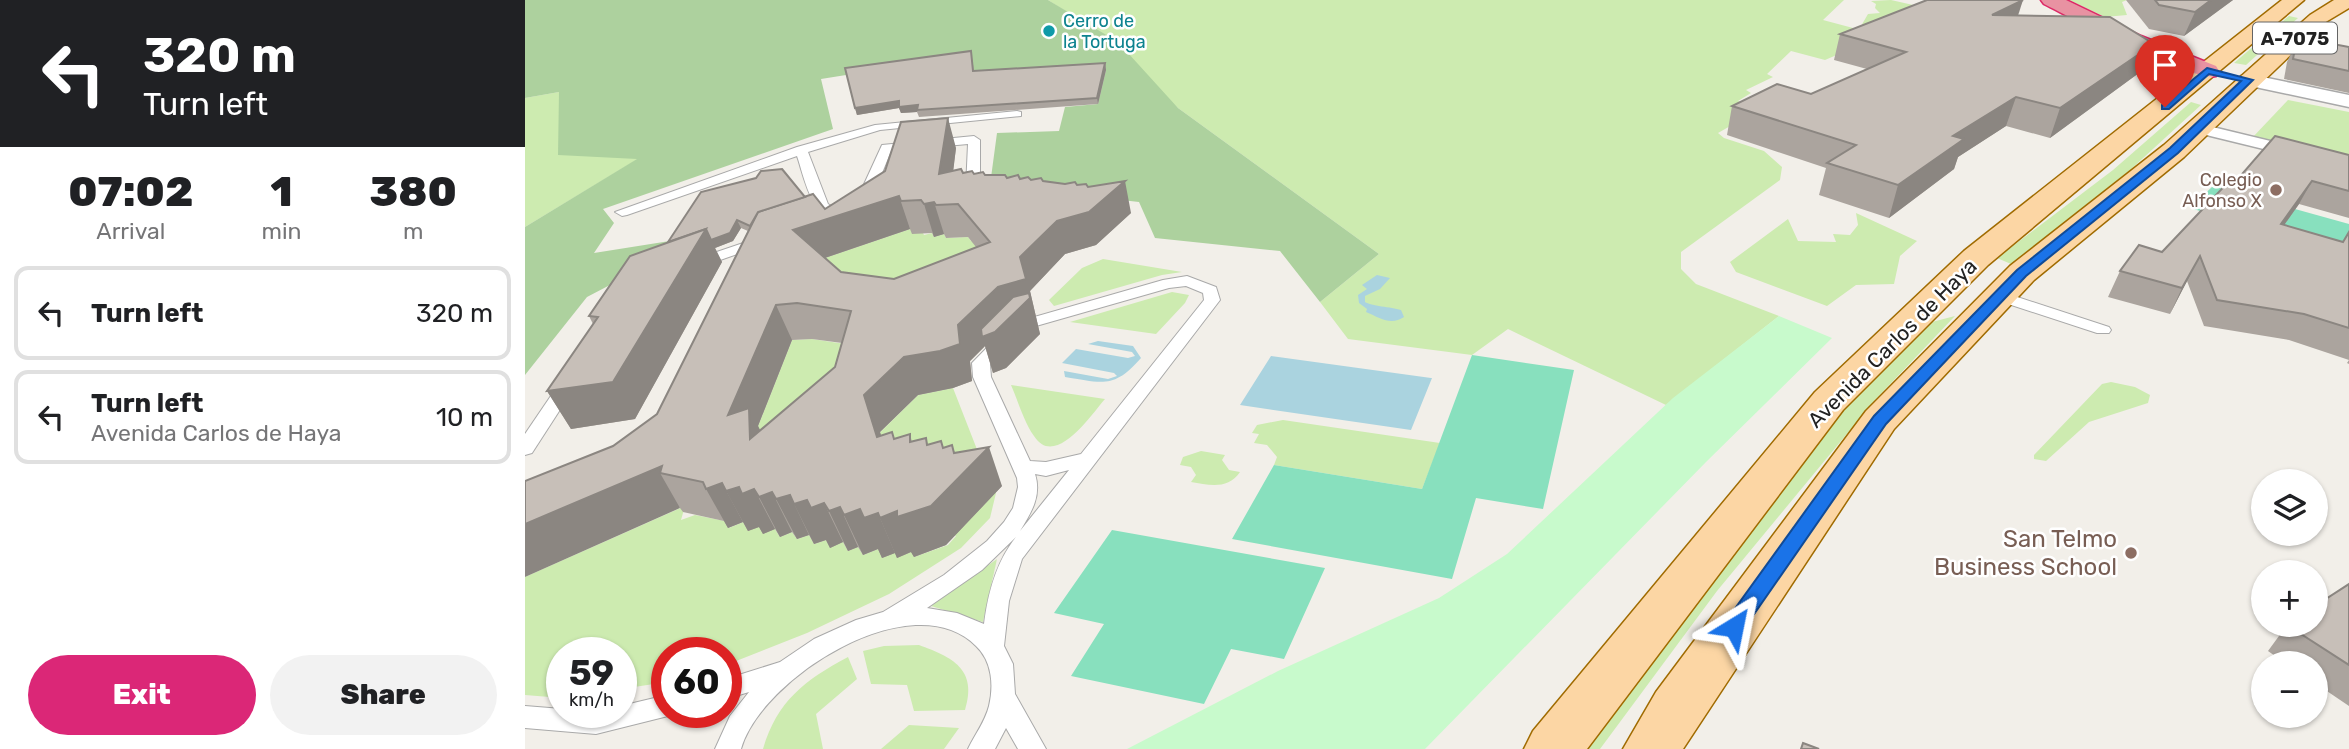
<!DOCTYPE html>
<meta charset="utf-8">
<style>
:root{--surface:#fff;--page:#f2f2f2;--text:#202124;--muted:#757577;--line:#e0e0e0;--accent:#db2777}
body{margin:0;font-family:Rubik,sans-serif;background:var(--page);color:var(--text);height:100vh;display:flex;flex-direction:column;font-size:26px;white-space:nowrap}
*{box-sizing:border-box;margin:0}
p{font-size:23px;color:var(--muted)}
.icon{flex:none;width:38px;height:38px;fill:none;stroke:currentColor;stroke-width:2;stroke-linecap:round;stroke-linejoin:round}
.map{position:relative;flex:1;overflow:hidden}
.panel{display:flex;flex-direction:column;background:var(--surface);width:525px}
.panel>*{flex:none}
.guide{background:#202124;color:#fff;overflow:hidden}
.buttons{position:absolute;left:1726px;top:469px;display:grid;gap:14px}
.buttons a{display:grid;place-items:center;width:77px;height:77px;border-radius:50%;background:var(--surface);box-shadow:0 2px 5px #0004;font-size:35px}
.speed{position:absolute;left:21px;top:637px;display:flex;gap:14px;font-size:35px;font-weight:700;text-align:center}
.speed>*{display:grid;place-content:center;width:91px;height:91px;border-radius:50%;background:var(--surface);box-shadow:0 2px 5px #0004;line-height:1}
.speed small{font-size:18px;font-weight:400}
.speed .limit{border:10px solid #d22;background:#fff;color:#111}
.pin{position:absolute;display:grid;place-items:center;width:60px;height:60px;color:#fff;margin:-72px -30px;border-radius:50% 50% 50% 0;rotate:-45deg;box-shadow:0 0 7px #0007}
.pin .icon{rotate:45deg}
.me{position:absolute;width:77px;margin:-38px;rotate:35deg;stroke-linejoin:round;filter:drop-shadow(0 0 5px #0008)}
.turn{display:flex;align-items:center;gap:24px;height:147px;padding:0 28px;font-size:32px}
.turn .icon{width:91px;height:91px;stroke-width:2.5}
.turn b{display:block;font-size:49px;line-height:60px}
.eta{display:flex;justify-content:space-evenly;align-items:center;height:119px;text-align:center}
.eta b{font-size:42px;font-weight:800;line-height:49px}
.cta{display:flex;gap:14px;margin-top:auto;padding:14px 28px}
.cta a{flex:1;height:80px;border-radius:42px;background:var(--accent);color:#fff;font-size:28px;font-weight:800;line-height:80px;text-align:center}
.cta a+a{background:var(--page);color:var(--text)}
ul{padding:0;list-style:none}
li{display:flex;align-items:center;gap:21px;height:94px;margin:0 14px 10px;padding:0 14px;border:4px solid var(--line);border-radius:14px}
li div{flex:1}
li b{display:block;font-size:26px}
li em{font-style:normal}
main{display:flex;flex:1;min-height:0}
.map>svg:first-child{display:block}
.grass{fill:#cdebb0}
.forest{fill:#add19e}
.park{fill:#c8facc}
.pitch{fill:#88e0be}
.water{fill:#aad3df}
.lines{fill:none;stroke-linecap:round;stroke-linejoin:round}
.service-casing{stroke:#a9a9a9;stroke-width:2}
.pedestrian-casing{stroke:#a9a9a9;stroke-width:3}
.minor-casing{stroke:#a9a9a9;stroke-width:3}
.primary-casing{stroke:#a06b00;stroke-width:3}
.motorway-casing{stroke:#dc2a67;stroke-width:3}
.service{fill:#fff;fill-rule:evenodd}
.pedestrian{fill:#fff;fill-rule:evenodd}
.minor{fill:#fff;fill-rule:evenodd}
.primary{fill:#fcd6a4;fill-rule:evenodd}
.motorway{fill:#e892a2;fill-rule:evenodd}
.wall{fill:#aba49e;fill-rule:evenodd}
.shaded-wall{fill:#8b8681}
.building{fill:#c7bfb8;stroke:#8b8681;stroke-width:2;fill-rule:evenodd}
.route{fill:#1a73e8;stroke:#114b97;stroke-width:2}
.culture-dot{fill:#0f9aa8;stroke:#fff;stroke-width:2.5}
.education-dot{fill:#8d6e63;stroke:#fff;stroke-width:2.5}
.labels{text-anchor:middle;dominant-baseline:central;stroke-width:5;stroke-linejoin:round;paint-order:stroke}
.far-culture-label{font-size:18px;fill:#0d838f;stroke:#fff;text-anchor:start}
.far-education-label{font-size:18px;fill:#785e54;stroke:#fff;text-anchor:end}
.shield{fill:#fff;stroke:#646464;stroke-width:2}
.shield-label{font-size:19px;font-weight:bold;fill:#222}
.street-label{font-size:21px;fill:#222;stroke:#fff}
.near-education-label{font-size:24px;fill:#785e54;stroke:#fff;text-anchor:end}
</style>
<main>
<section class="panel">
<div class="guide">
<div class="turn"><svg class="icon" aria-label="left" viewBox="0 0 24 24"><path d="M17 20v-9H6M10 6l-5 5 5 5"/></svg><div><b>320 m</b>Turn left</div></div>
</div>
<div class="eta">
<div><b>07:02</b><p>Arrival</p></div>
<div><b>1</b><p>min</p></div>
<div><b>380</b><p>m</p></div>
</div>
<ul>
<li><svg class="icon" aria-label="left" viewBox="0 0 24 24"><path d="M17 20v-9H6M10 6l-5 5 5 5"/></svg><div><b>Turn left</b></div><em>320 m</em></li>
<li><svg class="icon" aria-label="left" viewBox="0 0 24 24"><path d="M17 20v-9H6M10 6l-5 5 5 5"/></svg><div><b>Turn left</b><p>Avenida Carlos de Haya</p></div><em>10 m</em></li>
</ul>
<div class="cta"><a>Exit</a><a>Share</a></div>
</section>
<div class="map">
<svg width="1824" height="749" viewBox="0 0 1824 749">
<rect width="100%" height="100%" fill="#f2efe9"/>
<g class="grass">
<polygon points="523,0 1319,0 1298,20 1343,32 1351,38 1300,60 1266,51 1242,74 1248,77 1221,90 1226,93 1213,101 1235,109 1193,133 1199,138 1239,151 1257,167 1255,180 1156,252 1156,269 1171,284 1254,316 1141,405 983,329 947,355 823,339 795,302 854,254 653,108 548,16"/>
<polygon points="1366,0 1419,12 1363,31 1336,26 1343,14 1355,13 1350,8 1351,4 1346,1"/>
<polygon points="1544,0 1602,0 1597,2 1602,15 1580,17"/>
<polygon points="1764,16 1773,18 1721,65 1709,63"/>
<polygon points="34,92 113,159 0,227 0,98"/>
<polygon points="1763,100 1824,112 1824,161 1727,138"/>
<polygon points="1666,102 1676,105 1605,170 1486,264 1472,258 1588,170"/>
<polygon points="1331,213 1392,241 1375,256 1369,284 1331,285 1302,306 1211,272 1205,262 1263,219 1273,241 1311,242 1308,234 1325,235 1333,225"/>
<polygon points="385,229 397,231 399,235 407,233 409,237 419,234 421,238 443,237 446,241 457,242 382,314 282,264"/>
<polygon points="578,259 657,272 637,275 529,306 524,300 557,268"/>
<polygon points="647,292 664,295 660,303 631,334 545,322"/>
<polygon points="1430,316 1349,401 1192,591 1075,749 1049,749 1291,439 1393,332 1407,322"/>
<polygon points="287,339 340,347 222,454 267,340"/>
<polygon points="1586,382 1610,387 1625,395 1623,403 1564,422 1521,461 1509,459 1509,455 1577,384"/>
<path d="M486,385L580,399C566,415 530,469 509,436C499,422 493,401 486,385Z"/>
<polygon points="428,388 462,475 471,493 465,518 436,548 364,594 282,633 201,665 201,653 142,653 142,682 96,689 96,653 37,653 37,698 0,695 0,577 160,506 156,520 170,515 200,521 204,528 218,522 223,530 235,526 250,529 255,537 267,532 272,539 284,535 289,544 301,540 318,542 323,551 333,547 338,555 353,549 370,553 373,557 388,551 389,557 423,545 431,536 320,467 393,395"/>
<polygon points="758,420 915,443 897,489 749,465 752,457 742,445 729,443 734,434 727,433 732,425"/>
<path d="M676,451L700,455L697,460L704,470L715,472C703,490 684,485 666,482L671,475L666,467L655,465L658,457Z"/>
<polygon points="472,559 458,622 406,606"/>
<path d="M394,645C427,657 453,669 440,710L389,711L382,685L346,684L338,651L359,646Z"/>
<path d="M323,657L332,679L291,714L298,749H238C252,701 280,680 323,657Z"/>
<polygon points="384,725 434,728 419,749 356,749"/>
</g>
<polygon class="forest" points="0,0 523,0 593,42 653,108 854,254 795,302 755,251 630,238 614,202 465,185 472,133 534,131 540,107 573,104 581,70 450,77 390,64 296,79 308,129 78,209 89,223 69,253 151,240 106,274 62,297 0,375 0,227 112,159 33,155 34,92 0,98"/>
<polygon class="park" points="1254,316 1307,338 1181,462 900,749 602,749 753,671 914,598 982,554 1148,398"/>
<g class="pitch">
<polygon points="1688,186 1824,224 1824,255 1665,208"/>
<polygon points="947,355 1049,370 1018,509 951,498 927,579 707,539 749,465 897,489"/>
<polygon points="587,530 800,568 759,659 706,649 679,704 546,676 579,624 529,613"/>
</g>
<g class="water">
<path d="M852,275L865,278L855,289L840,296V302C846,306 866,307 876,310L879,317C866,326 855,318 841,312L842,309L834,303L833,295L842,289L837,285Z"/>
<path d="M573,341L608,346L616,358C589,389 578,383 540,377L539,371L583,379L592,376L589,373L537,363L551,349L603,358L610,356L607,352L563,344Z"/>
<polygon points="746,356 906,378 907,378 886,430 715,405"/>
</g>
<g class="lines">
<g class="service-casing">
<g id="service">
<path d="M492,111L496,112V116L355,130L283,152L303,204L317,212V218C287,224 279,176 272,156L102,215L97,216L90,212L272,147L350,125Z"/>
<polygon points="449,136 455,140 455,186 461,192 459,195 449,195 441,188 443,144 366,151 348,195 336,204 329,200 335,193 357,145"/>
<polygon points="236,237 243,241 241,244 178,266 173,267 166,263 168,260"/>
<path d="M662,276L691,287L695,300L497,559L484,601L479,646L488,664L490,694L521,749H493L481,728L470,749H443C450,734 460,722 464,706C469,685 467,661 451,646C388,582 236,678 216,749H190L205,716L224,692L201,699V679L255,662L289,639L331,620L358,612L419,575L462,541L479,522L488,508L493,487L492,478L448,377L447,363L485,324L638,280ZM661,286L678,293L679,300L556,454L521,462L505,461L466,377L465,364L497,330L644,288ZM544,470L495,531C506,513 517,496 510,474L521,476ZM491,537C471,562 463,593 459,624L432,613L402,608L457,570Z"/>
<polygon points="1474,291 1584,327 1586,330 1584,333 1572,333 1468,299 1466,296 1468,293"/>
<polygon points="42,380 51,385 7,453 0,455 0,434 36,381"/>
<polygon points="142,695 142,712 151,714 71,734 0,728 0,706 37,709 37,712 96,712 96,706"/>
</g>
</g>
<g class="pedestrian-casing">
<polygon id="pedestrian" points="1671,123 1824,160 1824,170 1665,131 1663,128"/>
</g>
<g class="minor-casing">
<polygon id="minor" points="1723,74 1824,95 1824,107 1716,84 1713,80 1716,76"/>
</g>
<g class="primary-casing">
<g id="primary">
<polygon points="1757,0 1779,0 1463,265 1318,410 1062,749 999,749 1008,731 1290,392 1439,251"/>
<polygon points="1809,0 1824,0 1824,8 1799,23 1659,157 1509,280 1369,429 1158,749 1098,749 1131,692 1341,411 1485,266 1639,145 1785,15"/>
</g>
</g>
<g class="motorway-casing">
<path id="motorway" d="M1516,0H1541L1616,36L1691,66L1694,71L1691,76C1665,82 1549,19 1519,4Z"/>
</g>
<use href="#service" class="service"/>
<use href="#pedestrian" class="pedestrian"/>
<use href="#minor" class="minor"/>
<use href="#primary" class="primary"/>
<use href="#motorway" class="motorway"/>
</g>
<g class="wall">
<polygon points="1601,0 1708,0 1659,36 1624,29"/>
<polygon points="1493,15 1618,70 1525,138 1481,126 1433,157 1429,169 1364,218 1294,195 1301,168 1202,135 1207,106 1286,94 1342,69 1309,60 1315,34"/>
<polygon points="1771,43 1824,47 1824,93 1759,79 1762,62"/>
<polygon points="446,51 449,71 580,63 581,70 573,104 394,117 392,112 376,113 374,108 332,115 330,108"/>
<path d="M431,148L428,171L460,175L563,187L606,213L571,245L540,254L505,291L515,334L481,368L468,373L460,346L445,361L447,381L428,388L393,395L355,432L356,436L369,439L385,434L387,442L401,438L403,445L418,448L430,453L477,486L421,545L389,557L386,552L372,558L370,553L357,558L353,549L338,555L333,547L323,551L318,542L305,548L301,540L289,544L284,535L272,539L267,532L255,537L250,529L238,534L234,527L223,531L218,522L203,528L199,521L158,512L155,508L88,446L132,414L223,231L216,228L208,241L190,248L197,262L110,419L46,429L22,391L68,324L64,316L105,256L280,197L300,209ZM385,229L387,234L407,233L409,237L419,234L421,238L443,237L451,247L369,279L316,272L300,258ZM287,339L317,343L310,367L235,430L233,426L267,340Z"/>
<polygon points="1824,155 1824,218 1774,204 1759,225 1818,242 1824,232 1824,364 1822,363 1824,360 1764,340 1679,326 1662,281 1645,314 1583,297 1595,271 1637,252 1712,180"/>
<polygon points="1824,584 1824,706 1790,683 1790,663 1760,663 1743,651 1762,625"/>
</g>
<g class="shaded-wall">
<polygon points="1498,0 1490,25 1467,15"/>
<polygon points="1686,0 1708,0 1659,36 1670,12"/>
<polygon points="1629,44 1618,70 1525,138 1535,108"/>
<polygon points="580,63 581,70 573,104 572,98"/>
<polygon points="1491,97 1481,126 1433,157 1429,169 1364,218 1373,185 1428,136"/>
<polygon points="374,101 393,105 392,112 376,113 374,108 332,115 330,108"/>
<polygon points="423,118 431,148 424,205 414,174"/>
<polygon points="600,181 606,213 571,245 540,254 505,291 515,334 481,368 468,373 460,346 445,361 447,381 428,388 393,395 355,432 368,476 352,437 339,395 379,357 495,257 532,221"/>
<polygon points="1787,181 1774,204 1743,248 1756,224"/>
<polygon points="374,196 385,229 282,264 268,230"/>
<polygon points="409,202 419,234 409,237 399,204"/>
<polygon points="212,220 216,228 208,241 190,248 197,262 110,419 46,429 22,391 181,229"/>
<polygon points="1675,256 1662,281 1645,314 1657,288"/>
<polygon points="251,305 267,340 233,426 243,446 222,454 203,415"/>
<polygon points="464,447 477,486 421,545 389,557 386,552 372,558 355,518 430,481"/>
<polygon points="137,466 135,473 155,508 0,577 0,524"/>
<polygon points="197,483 218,522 203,528 181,489"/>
<polygon points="214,487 229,489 250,529 238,534 234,527 223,531 201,491"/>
<polygon points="247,492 267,532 255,537 234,497"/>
<polygon points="265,495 284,535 272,539 251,499"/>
<polygon points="282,500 299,503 318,542 305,548 301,540 289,544 269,504"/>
<polygon points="315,507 333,547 323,551 304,511"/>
<polygon points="335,509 353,513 370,553 357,558 353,549 338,555 319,515"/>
</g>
<g class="building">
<polygon points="1402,0 1498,0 1467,15 1585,17 1629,44 1535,108 1491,97 1428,136 1439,139 1373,185 1302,163 1331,145 1207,106 1252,84 1286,94 1381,52 1315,34"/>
<polygon points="1630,0 1686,0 1670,12 1634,5"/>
<polygon points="1776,38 1824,47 1824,71 1768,59 1771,43"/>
<polygon points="446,51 448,71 580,63 572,98 392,110 393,105 374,107 374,101 330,108 320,68"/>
<path d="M423,118L414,174L436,169L438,173L447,171L449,174L458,172L460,175H480L482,178L493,175L495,179L503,177L506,180L516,178L518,181L540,184L550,182L552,185L561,184L563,187L600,181L564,212L532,221L495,257L501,279L473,287L433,325L435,344L415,351L379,357L339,395L352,437L367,432L369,439L385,434V442L401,438L402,445L416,441L418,448L427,445L429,453L464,447L406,506L372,517V511L355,518L353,513L339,518L335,509L319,515L315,507L304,511L299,503L286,508L282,500L269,504L265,495L251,499L247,492L234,497L229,489L217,494L214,487L201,491L197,483L181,489L178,482L135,473L137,466L0,524V481L88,446L132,414L233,212L288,194L300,209L360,171L376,122ZM374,196L376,201L396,200L399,204L409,202L411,205L433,204L465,242L369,279L316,272L268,230ZM272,303L326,311L310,367L225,439L224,408L203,415L251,305Z"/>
<polygon points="1750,136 1824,155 1824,191 1787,181 1756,224 1818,242 1824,232 1824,328 1779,314 1692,300 1675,256 1657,288 1595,271 1614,245 1637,252 1708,177 1712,180"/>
<polygon points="257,169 280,197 233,212 225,226 212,220 205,233 186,240 181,229 143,242 176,192 231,178 236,171"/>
<polygon points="181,229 88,382 22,391 73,317 64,316 105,256"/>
<polygon points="504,293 505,298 470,332 457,337 456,329 488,297"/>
<polygon points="1824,584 1824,665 1762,625 1790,625 1790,606"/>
<polygon points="1278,743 1294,749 1276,749"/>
</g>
<polygon class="route" points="1682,68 1728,80 1653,153 1501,276 1361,424 1216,633 1209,635 1201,633 1198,627 1201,621 1349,416 1492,270 1645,148 1716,81 1684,74 1644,109 1637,109 1637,105"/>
<circle class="culture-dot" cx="524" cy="31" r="7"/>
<g class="education-dot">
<circle cx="1751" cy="190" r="7"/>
<circle cx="1606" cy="553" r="7"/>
</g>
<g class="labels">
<g class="far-culture-label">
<text x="538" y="21">Cerro de<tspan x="538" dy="21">la Tortuga</tspan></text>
</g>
<g class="far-education-label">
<text x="1737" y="180">Colegio<tspan x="1737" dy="21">Alfonso X</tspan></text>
</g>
<rect class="shield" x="1728" y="22.5" width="84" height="31" rx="5"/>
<g class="shield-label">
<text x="1770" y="38">A-7075</text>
</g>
<g class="street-label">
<text transform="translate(1367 343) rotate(-45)">Avenida Carlos de Haya</text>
</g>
<g class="near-education-label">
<text x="1592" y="539">San Telmo<tspan x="1592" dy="28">Business School</tspan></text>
</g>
</g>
</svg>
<div class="buttons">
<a><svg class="icon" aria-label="layers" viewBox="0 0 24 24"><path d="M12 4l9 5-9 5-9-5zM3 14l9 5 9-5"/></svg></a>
<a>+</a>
<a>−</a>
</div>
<div class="speed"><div>59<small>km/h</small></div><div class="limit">60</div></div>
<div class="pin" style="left:1640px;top:107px;background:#d93025"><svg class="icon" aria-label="arrive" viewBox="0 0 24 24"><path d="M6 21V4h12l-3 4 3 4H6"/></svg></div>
<svg class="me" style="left:1209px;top:627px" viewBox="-20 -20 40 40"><path d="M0-17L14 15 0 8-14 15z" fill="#1a73e8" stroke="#fff" stroke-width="4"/></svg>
</div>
</main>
